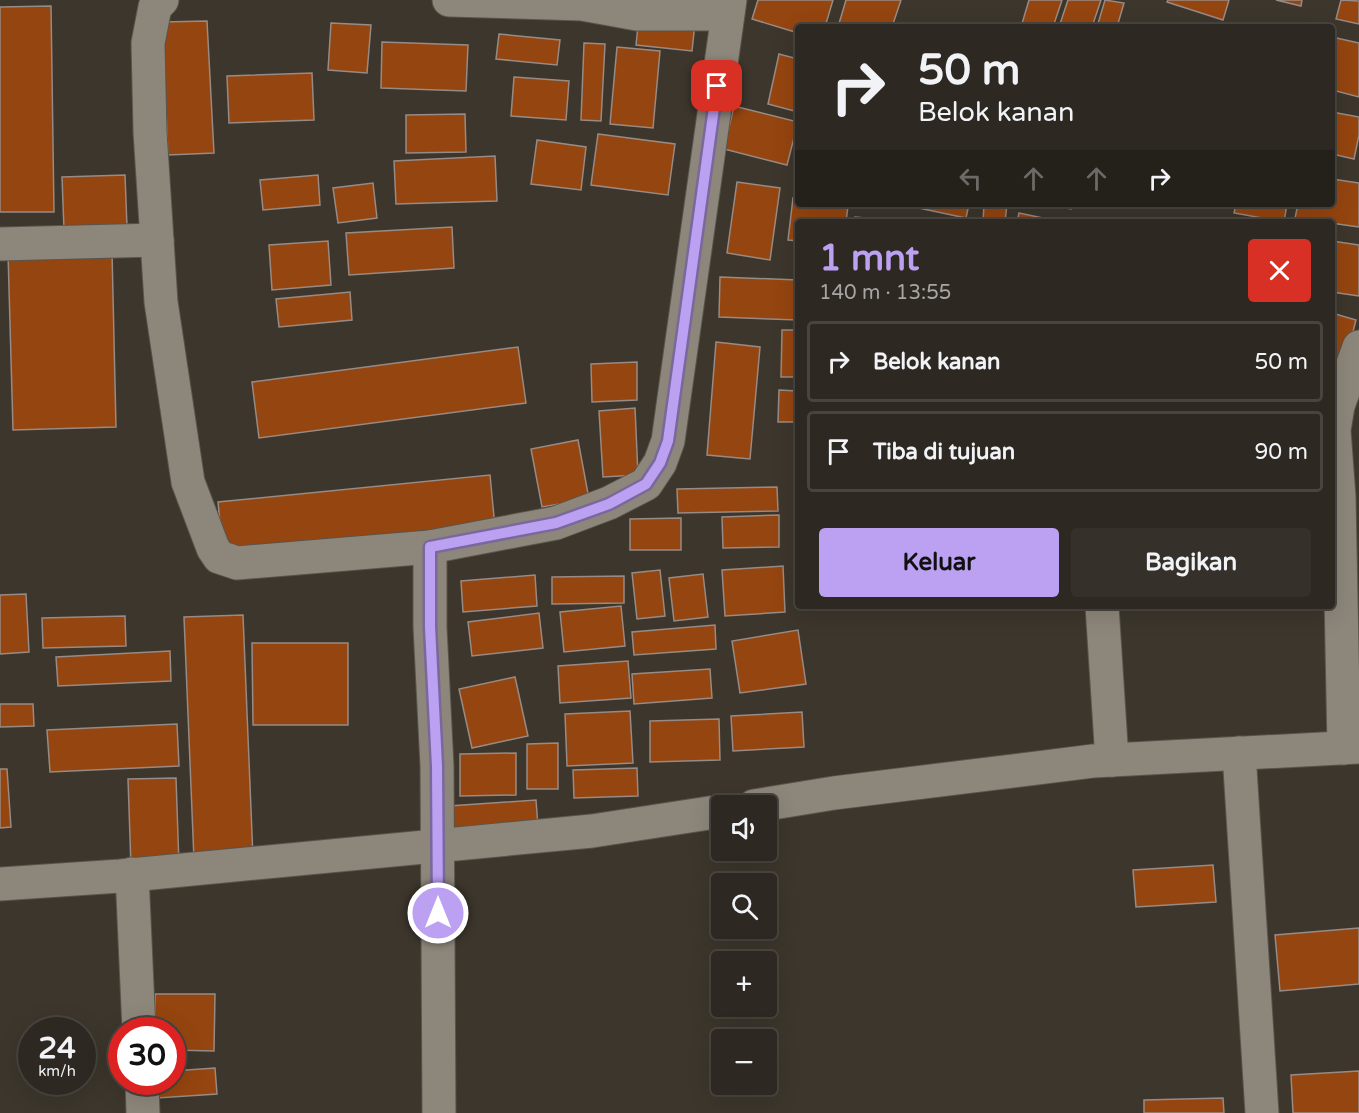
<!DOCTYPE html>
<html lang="id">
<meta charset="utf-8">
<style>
:root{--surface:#2d2821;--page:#35302a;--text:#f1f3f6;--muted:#a7a6a5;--line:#48443f;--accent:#bca0f2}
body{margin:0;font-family:"Varela Round",sans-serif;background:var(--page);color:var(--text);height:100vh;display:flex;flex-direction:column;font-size:22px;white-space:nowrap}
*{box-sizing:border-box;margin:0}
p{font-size:20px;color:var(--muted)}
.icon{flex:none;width:33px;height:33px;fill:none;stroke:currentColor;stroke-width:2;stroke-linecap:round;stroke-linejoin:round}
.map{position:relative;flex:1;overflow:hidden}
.side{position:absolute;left:795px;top:219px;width:540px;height:390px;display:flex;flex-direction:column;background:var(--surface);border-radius:6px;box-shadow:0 6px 24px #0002,0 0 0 2px var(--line)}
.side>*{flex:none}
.banner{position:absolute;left:795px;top:24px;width:540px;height:183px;border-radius:6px;box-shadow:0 6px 24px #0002,0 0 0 2px var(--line);background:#2d2821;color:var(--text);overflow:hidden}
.controls{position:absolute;left:711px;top:795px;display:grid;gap:12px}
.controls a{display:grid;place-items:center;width:66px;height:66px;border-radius:6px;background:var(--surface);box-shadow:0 6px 24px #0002,0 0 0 2px var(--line);font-size:30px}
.speed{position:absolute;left:18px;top:1017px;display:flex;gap:12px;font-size:30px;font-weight:700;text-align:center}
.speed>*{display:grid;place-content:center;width:78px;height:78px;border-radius:50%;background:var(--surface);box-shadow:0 6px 24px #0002,0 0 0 2px var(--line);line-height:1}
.speed small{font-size:15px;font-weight:400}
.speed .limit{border:9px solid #d22;background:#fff;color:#111}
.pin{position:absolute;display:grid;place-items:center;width:51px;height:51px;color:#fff;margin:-26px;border-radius:12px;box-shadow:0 3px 9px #0006}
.me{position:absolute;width:66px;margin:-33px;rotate:0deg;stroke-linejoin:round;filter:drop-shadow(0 0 4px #0008)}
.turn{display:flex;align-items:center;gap:21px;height:126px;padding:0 24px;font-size:27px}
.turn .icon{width:78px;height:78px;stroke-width:2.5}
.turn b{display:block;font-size:42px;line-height:51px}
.lanes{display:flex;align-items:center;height:57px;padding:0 24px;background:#0003;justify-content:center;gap:30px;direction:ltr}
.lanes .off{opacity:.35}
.round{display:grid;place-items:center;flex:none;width:63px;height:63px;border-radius:6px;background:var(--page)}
.overview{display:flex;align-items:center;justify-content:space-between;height:102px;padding:0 24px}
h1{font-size:36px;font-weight:700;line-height:45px;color:var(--accent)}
.action{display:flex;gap:12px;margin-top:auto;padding:12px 24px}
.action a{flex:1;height:69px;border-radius:6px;background:var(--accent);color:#111;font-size:24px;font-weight:700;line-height:69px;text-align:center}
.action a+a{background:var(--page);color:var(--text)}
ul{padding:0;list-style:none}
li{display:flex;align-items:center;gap:18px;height:81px;margin:0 12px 9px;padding:0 12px;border:3px solid var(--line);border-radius:6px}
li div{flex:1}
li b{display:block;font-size:22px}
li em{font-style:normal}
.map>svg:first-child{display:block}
.building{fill:#95450f;stroke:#988a84;stroke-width:1.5}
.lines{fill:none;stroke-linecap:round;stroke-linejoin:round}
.minor-casing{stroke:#59544c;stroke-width:35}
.minor{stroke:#8d867b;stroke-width:33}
.route-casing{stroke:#7a689d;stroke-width:15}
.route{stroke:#bca0f2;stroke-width:10}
</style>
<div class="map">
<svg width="1359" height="1113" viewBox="0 0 1359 1113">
<rect width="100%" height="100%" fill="#3c362c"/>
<g class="building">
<polygon points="758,0 833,0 825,27 798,27 798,33 752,19"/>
<polygon points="846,0 901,0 892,27 838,27"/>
<polygon points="1029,0 1062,0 1053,27 1021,27"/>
<polygon points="1068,0 1101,0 1092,27 1059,27"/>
<polygon points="1105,0 1124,3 1117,27 1097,27"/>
<polygon points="1168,0 1229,0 1223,20 1167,2"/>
<polygon points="1276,0 1302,0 1301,6"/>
<polygon points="1341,0 1359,1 1359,24 1336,19"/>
<polygon points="51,6 54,212 0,212 0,7"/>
<polygon points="639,16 695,23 692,51 636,45"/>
<polygon points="207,21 214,153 168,155 162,22"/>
<polygon points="331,23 371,25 367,73 328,70"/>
<polygon points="499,34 560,40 557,65 496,59"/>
<polygon points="1332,37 1359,43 1359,97 1332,90"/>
<polygon points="382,42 468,45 466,91 381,88"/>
<polygon points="584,43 605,44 601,121 581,120"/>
<polygon points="617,47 660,51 653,128 610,124"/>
<polygon points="779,54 798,59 798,112 768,104"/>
<polygon points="312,73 314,120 229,123 227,76"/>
<polygon points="514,77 569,81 566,120 511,116"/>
<polygon points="734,106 798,122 787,165 724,149"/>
<polygon points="1332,112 1359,117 1359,135 1354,159 1332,154"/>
<polygon points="465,114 466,152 406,153 406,115"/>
<polygon points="598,134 675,144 668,195 591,185"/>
<polygon points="537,140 586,147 581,190 531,184"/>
<polygon points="495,156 497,201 396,204 394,161"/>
<polygon points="125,175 127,227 64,230 62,177"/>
<polygon points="318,175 320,205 263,210 260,180"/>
<polygon points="1332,179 1359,183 1359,227 1295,218 1298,204 1332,204"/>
<polygon points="737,182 780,188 770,260 727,253"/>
<polygon points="373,183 377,218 338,223 333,188"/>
<polygon points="793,198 798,199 798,204 848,206 846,222 798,222 798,241 788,240"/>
<polygon points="900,204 969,204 966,218"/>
<polygon points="984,204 1007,204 1005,222 983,222"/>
<polygon points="1043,204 1072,204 1071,209"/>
<polygon points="1179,204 1218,204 1218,207 1179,206"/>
<polygon points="1236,204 1287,204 1284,222 1234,213"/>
<polygon points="1019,213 1062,222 1017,222"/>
<polygon points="855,217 906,222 854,222"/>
<polygon points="452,227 454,268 349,275 346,233"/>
<polygon points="328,241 331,285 272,290 269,245"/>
<polygon points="1332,241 1359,245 1359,296 1332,292"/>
<polygon points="112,251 116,427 13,430 8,253"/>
<polygon points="720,277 798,280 798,320 719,317"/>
<polygon points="350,292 352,320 279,327 276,299"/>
<polygon points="1332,313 1356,320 1335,400 1332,399"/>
<polygon points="782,330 798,330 798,377 781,377"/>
<polygon points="716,342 760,347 750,459 707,455"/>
<polygon points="518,347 526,403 259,438 252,382"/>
<polygon points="637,362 637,400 592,402 591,364"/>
<polygon points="779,390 798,391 798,422 778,422"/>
<polygon points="635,408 638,475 603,477 599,411"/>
<polygon points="578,440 589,499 542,507 531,449"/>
<polygon points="490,475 495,527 223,553 218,502"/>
<polygon points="777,487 778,511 678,513 677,489"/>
<polygon points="779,515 779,547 723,548 722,517"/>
<polygon points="681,518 681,550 630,550 630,519"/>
<polygon points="783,566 785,612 725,616 722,570"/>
<polygon points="660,570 665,616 637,619 632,573"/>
<polygon points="703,574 708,617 674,621 669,578"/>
<polygon points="535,575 537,606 463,612 461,581"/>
<polygon points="624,576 624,603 552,604 552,577"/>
<polygon points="26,594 29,652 0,654 0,595"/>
<polygon points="621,606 625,646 564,652 560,612"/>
<polygon points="539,613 543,648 472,656 468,622"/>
<polygon points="243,615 253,858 194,860 184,617"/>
<polygon points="125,616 126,646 43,648 42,618"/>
<polygon points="715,625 716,649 634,655 632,632"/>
<polygon points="798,630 806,684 740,693 732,641"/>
<polygon points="252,643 348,643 348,725 253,725"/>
<polygon points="170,651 171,681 58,686 56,657"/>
<polygon points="628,661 631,698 560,703 558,666"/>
<polygon points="710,669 712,698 634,704 632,674"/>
<polygon points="515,677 528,736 472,748 459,689"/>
<polygon points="0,704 33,704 34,726 0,727"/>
<polygon points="630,711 633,763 567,766 565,714"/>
<polygon points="802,712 804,747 733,751 731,716"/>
<polygon points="719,719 720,760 650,762 650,721"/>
<polygon points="177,724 179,766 50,772 47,730"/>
<polygon points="558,743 558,789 527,789 527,744"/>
<polygon points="516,753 516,795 460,796 460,754"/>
<polygon points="637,768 638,796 574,798 573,770"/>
<polygon points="0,769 7,769 11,827 0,828"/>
<polygon points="176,778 179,865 131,867 128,779"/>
<polygon points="536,800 538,826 451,833 449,806"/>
<polygon points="1213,865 1216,902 1136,907 1133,870"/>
<polygon points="1359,928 1359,984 1280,991 1275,935"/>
<polygon points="155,994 215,994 214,1051 172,1050 172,1030 155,1030"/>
<polygon points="215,1068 217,1094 157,1098 156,1082 172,1082 172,1071"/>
<polygon points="1359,1071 1359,1113 1293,1113 1291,1075"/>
<polygon points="1223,1098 1224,1113 1144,1113 1144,1100"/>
</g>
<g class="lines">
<g class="minor-casing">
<g id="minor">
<polyline points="162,0 155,7 148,43 150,132 161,302 188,482 213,548 219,557 237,563 430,547"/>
<polyline points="449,0 582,4 637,14 727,14"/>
<polyline points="0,244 157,240"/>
<polyline points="1102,606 1112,760"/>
<polyline points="1344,748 1339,497 1334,430 1338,406 1359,347"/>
<polyline points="1239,753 1262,1113"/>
<polyline points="754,806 834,793 1093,761 1359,747"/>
<polyline points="132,874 139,1030"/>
<polyline points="0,884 120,876 592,831 722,811"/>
<polyline points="142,1082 143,1113"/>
<polyline points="439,1113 437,766 430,627 430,547 556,523 609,503 646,484 660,463 668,441 730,0"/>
</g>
</g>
<use href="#minor" class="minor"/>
</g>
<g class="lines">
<g class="route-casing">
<polyline id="route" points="438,913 437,766 430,627 430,547 556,523 609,504 646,484 660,463 668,441 717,86"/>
</g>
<use href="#route" class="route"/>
</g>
</svg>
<div class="controls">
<a><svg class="icon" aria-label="sound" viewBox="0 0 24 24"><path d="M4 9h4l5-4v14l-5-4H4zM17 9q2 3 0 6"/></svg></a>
<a><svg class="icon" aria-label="search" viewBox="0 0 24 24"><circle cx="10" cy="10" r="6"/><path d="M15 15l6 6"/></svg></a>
<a>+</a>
<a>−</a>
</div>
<div class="speed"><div>24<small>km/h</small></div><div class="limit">30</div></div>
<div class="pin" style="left:717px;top:86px;background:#d93025"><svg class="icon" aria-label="arrive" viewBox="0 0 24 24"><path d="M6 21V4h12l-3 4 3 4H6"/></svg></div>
<svg class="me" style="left:438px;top:913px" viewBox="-20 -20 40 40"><circle r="17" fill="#bca0f2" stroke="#fff" stroke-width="3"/><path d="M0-11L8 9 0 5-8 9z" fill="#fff"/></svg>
<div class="banner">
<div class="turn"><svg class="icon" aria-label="right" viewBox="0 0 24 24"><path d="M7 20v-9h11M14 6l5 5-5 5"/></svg><div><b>50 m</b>Belok kanan</div></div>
<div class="lanes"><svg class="icon off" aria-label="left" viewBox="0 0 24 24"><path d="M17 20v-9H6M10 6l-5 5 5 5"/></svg><svg class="icon off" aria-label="ahead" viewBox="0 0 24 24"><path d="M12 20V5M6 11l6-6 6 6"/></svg><svg class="icon off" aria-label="ahead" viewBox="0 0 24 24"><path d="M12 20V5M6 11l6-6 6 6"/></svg><svg class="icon" aria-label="right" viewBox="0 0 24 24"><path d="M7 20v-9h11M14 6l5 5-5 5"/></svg></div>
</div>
<section class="side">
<div class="overview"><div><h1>1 mnt</h1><p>140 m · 13:55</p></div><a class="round" style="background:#d93025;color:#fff"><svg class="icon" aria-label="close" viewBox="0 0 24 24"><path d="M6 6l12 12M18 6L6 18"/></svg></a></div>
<ul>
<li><svg class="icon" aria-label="right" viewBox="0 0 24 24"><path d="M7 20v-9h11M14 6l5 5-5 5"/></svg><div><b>Belok kanan</b></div><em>50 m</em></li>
<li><svg class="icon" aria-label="arrive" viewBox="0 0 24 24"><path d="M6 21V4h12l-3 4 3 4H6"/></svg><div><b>Tiba di tujuan</b></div><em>90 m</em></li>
</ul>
<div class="action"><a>Keluar</a><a>Bagikan</a></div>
</section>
</div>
